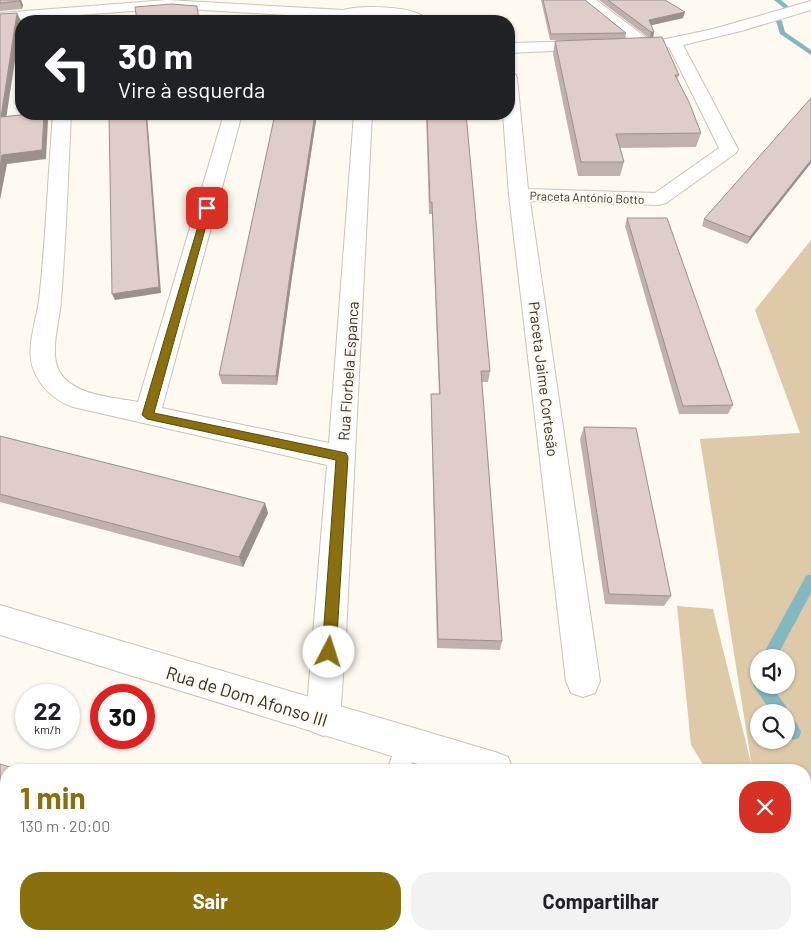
<!DOCTYPE html>
<html lang="pt">
<meta charset="utf-8">
<style>
:root{--surface:#fff;--page:#f2f2f2;--text:#202124;--muted:#757577;--accent:#896f10}
body{margin:0;font-family:Barlow,sans-serif;background:var(--page);color:var(--text);height:100vh;display:flex;flex-direction:column;font-size:19px;white-space:nowrap}
*{box-sizing:border-box;margin:0}
p{font-size:16px;color:var(--muted)}
.icon{flex:none;width:28px;height:28px;fill:none;stroke:currentColor;stroke-width:2;stroke-linecap:round;stroke-linejoin:round}
.map{position:relative;flex:1;overflow:hidden}
.panel{position:absolute;left:0px;top:764px;width:811px;height:176px;display:flex;flex-direction:column;background:var(--surface);border-radius:20px 20px 0 0;box-shadow:0 1px 4px #0004}
.panel>*{flex:none}
.banner{position:absolute;left:15px;top:15px;width:500px;height:105px;border-radius:20px;box-shadow:0 1px 4px #0004;background:#202124;color:#fff;overflow:hidden}
.fabs{position:absolute;left:750px;top:649px;display:grid;gap:10px}
.fabs a{display:grid;place-items:center;width:45px;height:45px;border-radius:50%;background:var(--surface);box-shadow:0 1px 4px #0004;font-size:25px}
.speed{position:absolute;left:15px;top:684px;display:flex;gap:10px;font-size:25px;font-weight:700;text-align:center}
.speed>*{display:grid;place-content:center;width:65px;height:65px;border-radius:50%;background:var(--surface);box-shadow:0 1px 4px #0004;line-height:1}
.speed small{font-size:12px;font-weight:400}
.speed .limit{border:8px solid #d22;background:#fff;color:#111}
.pin{position:absolute;display:grid;place-items:center;width:42px;height:42px;color:#fff;margin:-21px;border-radius:10px;box-shadow:0 2px 8px #0006}
.me{position:absolute;width:55px;margin:-28px;rotate:5deg;stroke-linejoin:round;filter:drop-shadow(0 0 4px #0008)}
.turn{display:flex;align-items:center;gap:18px;height:105px;padding:0 20px;font-size:22px}
.turn .icon{width:65px;height:65px;stroke-width:2.5}
.turn b{display:block;font-size:35px;line-height:42px}
.round{display:grid;place-items:center;flex:none;width:52px;height:52px;border-radius:20px;background:var(--page)}
.headline{display:flex;align-items:center;justify-content:space-between;height:85px;padding:0 20px}
h1{font-size:30px;font-weight:700;line-height:38px;color:var(--accent)}
.action{display:flex;gap:10px;margin-top:auto;padding:10px 20px}
.action a{flex:1;height:58px;border-radius:20px;background:var(--accent);color:#fff;font-size:20px;font-weight:700;line-height:58px;text-align:center}
.action a+a{background:var(--page);color:var(--text)}
.map>svg:first-child{display:block}
.green{fill:#dec9a9;fill-rule:evenodd}
.lines{fill:none;stroke-linecap:round;stroke-linejoin:round}
.stream{fill:#83b8c0;fill-rule:evenodd}
.lane-casing{stroke:#ccc3b6;stroke-width:2}
.street-casing{stroke:#ccc3b6;stroke-width:2}
.secondary-casing{stroke:#ccc3b6;stroke-width:2}
.lane{fill:#fff;fill-rule:evenodd}
.street{fill:#fff;fill-rule:evenodd}
.secondary{fill:#fff;fill-rule:evenodd}
.wall{fill:#c0b0ae}
.shaded-wall{fill:#9c908d}
.building{fill:#dfcdca;stroke:#9c908d}
.route{fill:#896f10;stroke:#59480a}
.labels{text-anchor:middle;dominant-baseline:central;stroke-width:4;stroke-linejoin:round;paint-order:stroke}
.far-street-label{font-size:12px;fill:#33302a;stroke:#fef9f1}
.street-label{font-size:15px;fill:#33302a;stroke:#fef9f1}
.near-street-label{font-size:18px;fill:#33302a;stroke:#fef9f1}
</style>
<div class="map">
<svg width="811" height="939" viewBox="0 0 811 939">
<rect width="100%" height="100%" fill="#fef9f1"/>
<path class="green" d="M811,240V794L805,792V770H724L704,766L691,745L677,606L713,609L752,767L700,439L800,433L755,310ZM759,658H786V685H759ZM759,712H786V740H759Z"/>
<g class="lines">
<g class="stream">
<polygon points="774,0 781,0 794,11 789,12"/>
<polygon points="779,19 782,21 785,32 811,50 811,55 780,34 776,21"/>
<polygon points="811,574 811,593 776,658 761,658 806,576"/>
<path d="M759,678V685H770L786,706L787,714C794,718 798,725 801,732L799,738L793,740L786,736V712H771L753,685L756,680Z"/>
</g>
<g class="lane-casing">
<g id="lane">
<polygon points="408,733 416,736 419,744 409,770 387,770 400,736"/>
<polygon points="320,934 346,934 344,939 318,939"/>
</g>
</g>
<g class="street-casing">
<g id="street">
<path d="M167,0L343,10C361,5 417,5 429,21C410,22 392,16 373,15C354,15 337,21 318,21L319,17L172,8L0,21V13Z"/>
<path d="M580,0H596L652,42L713,29L811,1V10L741,31L683,45L738,149L736,153L666,203L659,205L530,201L600,681L595,693L583,697L571,693L566,681L509,195L503,114H509V73L515,74L517,78L528,189L655,193L719,148L669,47C662,48 646,50 640,48Z"/>
<polygon points="590,41 596,43 598,46 596,49 509,53 509,43"/>
<path d="M53,114H71C68,176 66,238 61,300C60,321 49,351 59,371C73,396 113,397 138,402L224,114H242L162,408L329,443L354,114H372L346,635L340,719L335,731L323,736L311,731L306,719L327,465L73,407C53,400 38,385 32,365C27,345 36,321 39,301C46,239 48,176 53,114Z"/>
<rect x="668" y="934" width="40" height="5"/>
</g>
</g>
<g class="secondary-casing">
<g id="secondary">
<polygon points="0,605 495,752 508,757 513,770 437,770 0,635"/>
<polygon points="805,840 811,841 811,879 805,878"/>
</g>
</g>
<use href="#lane" class="lane"/>
<use href="#street" class="street"/>
<use href="#secondary" class="secondary"/>
</g>
<g class="wall">
<polygon points="0,0 21,0 23,5 22,9 0,11"/>
<polygon points="541,0 585,0 626,33 625,38 649,38 599,0 665,0 683,18 652,25 653,37 679,75 677,79 701,133 696,147 620,148 624,162 620,176 578,176 553,54 555,41 578,40 550,40"/>
<polygon points="275,114 317,114 292,277 277,385 222,384 219,375"/>
<polygon points="426,114 466,114 490,371 488,382 482,382 502,641 500,650 437,648 431,406 431,394 439,394 432,214 429,214"/>
<polygon points="811,163 747,244 702,226 704,219"/>
<polygon points="627,218 733,405 728,414 679,414 625,226"/>
<polygon points="584,427 671,596 664,606 605,604 580,439"/>
<polygon points="0,436 265,503 268,513 243,567 0,502"/>
</g>
<g class="shaded-wall">
<polygon points="19,0 21,0 23,5 22,9"/>
<polygon points="685,12 683,18 648,26 649,20"/>
<polygon points="17,13 21,21 5,126 1,117"/>
<polygon points="651,32 654,32 653,38 650,38"/>
<polygon points="44,114 45,114 48,121 46,159 7,164 0,200 0,167 2,155"/>
<polygon points="146,114 147,114 161,293 115,300 112,294"/>
<polygon points="315,114 317,114 292,277 277,385 276,376 291,268"/>
<polygon points="811,160 811,163 747,244 750,237"/>
<polygon points="265,503 268,513 243,567 239,557"/>
<polygon points="187,934 199,934 197,939 185,939"/>
</g>
<g class="building">
<polygon points="0,0 19,0 19,1 0,3"/>
<polygon points="543,0 585,0 626,33 551,34"/>
<polygon points="608,0 665,0 685,12 649,20 654,32 651,32"/>
<polygon points="171,4 197,6 199,21 137,21 135,7"/>
<polygon points="17,13 1,117 30,114 44,114 42,150 2,155 0,167 0,14"/>
<polygon points="662,37 679,75 675,75 689,102 701,133 616,134 624,162 581,162 555,41"/>
<polygon points="811,98 811,160 750,237 704,219"/>
<polygon points="109,114 146,114 159,287 112,294"/>
<polygon points="275,114 315,114 291,268 276,376 219,375"/>
<polygon points="427,114 466,114 490,371 481,371 502,641 438,639 431,394 440,394 432,202 430,202"/>
<polygon points="627,218 667,218 733,405 683,406"/>
<polygon points="584,427 636,428 671,596 609,594"/>
<polygon points="0,436 265,503 239,557 0,494"/>
<polygon points="0,764 19,770 6,770 6,934 187,934 185,939 0,939"/>
<polygon points="356,934 592,934 591,939 354,939"/>
</g>
<polygon class="route" points="204,206 211,208 154,413 346,453 348,457 336,652 334,656 329,658 324,656 322,652 336,460 147,419 142,415"/>
<g class="labels">
<g class="far-street-label">
<text transform="translate(587 197) rotate(2)">Praceta António Botto</text>
</g>
<g class="street-label">
<text transform="translate(348 371) rotate(-86)">Rua Florbela Espanca</text>
<text transform="translate(544 379) rotate(83)">Praceta Jaime Cortesão</text>
</g>
<g class="near-street-label">
<text transform="translate(247 696) rotate(17)">Rua de Dom Afonso III</text>
</g>
</g>
</svg>
<div class="fabs">
<a><svg class="icon" aria-label="sound" viewBox="0 0 24 24"><path d="M4 9h4l5-4v14l-5-4H4zM17 9q2 3 0 6"/></svg></a>
<a><svg class="icon" aria-label="search" viewBox="0 0 24 24"><circle cx="10" cy="10" r="6"/><path d="M15 15l6 6"/></svg></a>
</div>
<div class="speed"><div>22<small>km/h</small></div><div class="limit">30</div></div>
<div class="pin" style="left:207px;top:208px;background:#d93025"><svg class="icon" aria-label="arrive" viewBox="0 0 24 24"><path d="M6 21V4h12l-3 4 3 4H6"/></svg></div>
<svg class="me" style="left:329px;top:652px" viewBox="-20 -20 40 40"><circle r="19" fill="#fff"/><path d="M0-13L10 11 0 6-10 11z" fill="#896f10"/></svg>
<div class="banner">
<div class="turn"><svg class="icon" aria-label="left" viewBox="0 0 24 24"><path d="M17 20v-9H6M10 6l-5 5 5 5"/></svg><div><b>30 m</b>Vire à esquerda</div></div>
</div>
<section class="panel">
<div class="headline"><div><h1>1 min</h1><p>130 m · 20:00</p></div><a class="round" style="background:#d93025;color:#fff"><svg class="icon" aria-label="close" viewBox="0 0 24 24"><path d="M6 6l12 12M18 6L6 18"/></svg></a></div>
<div class="action"><a>Sair</a><a>Compartilhar</a></div>
</section>
</div>
